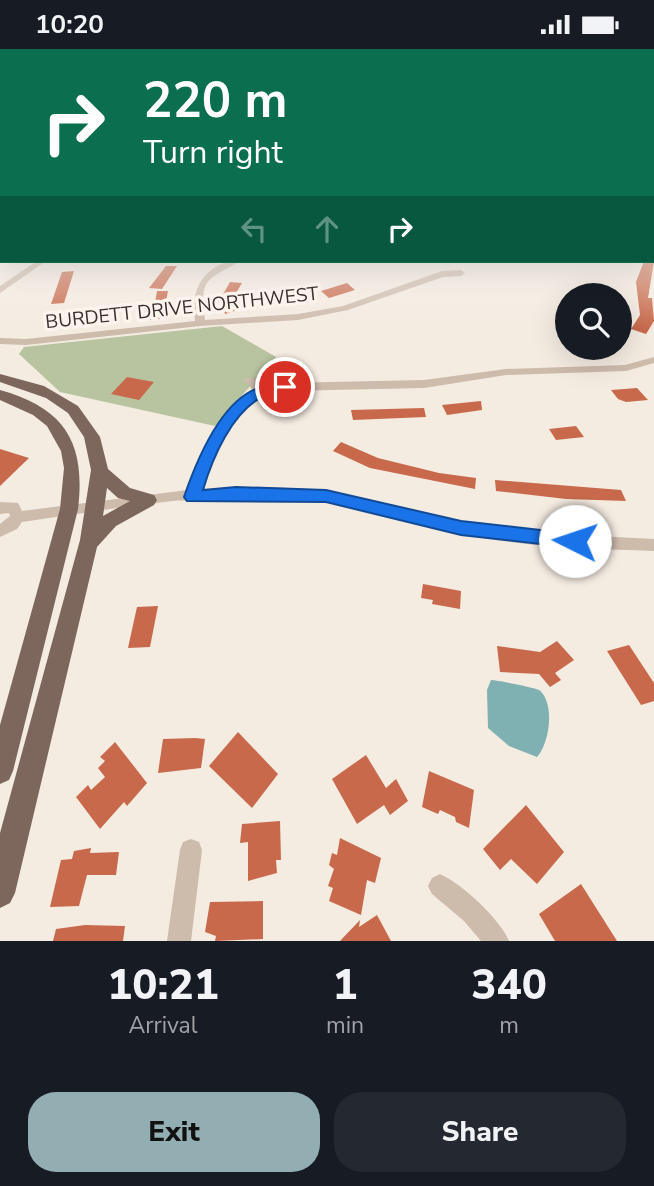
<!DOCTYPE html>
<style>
:root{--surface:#171b24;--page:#242831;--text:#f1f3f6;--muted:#9ea1a6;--accent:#92aeb2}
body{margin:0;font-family:"Nunito Sans",sans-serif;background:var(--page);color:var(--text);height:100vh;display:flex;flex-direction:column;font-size:26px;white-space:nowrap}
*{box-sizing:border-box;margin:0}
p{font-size:23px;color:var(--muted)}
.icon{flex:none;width:38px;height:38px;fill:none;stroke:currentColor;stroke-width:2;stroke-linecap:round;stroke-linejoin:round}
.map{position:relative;height:892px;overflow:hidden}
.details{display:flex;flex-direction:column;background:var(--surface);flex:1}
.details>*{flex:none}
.hud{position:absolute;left:0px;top:0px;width:654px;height:214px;box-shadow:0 7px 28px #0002;background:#0b6e4f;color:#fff;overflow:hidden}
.controls{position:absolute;left:555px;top:234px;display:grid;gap:14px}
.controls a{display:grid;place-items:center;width:77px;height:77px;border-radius:50%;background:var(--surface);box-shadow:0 7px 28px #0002;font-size:35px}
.pin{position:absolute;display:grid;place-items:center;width:60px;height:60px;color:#fff;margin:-30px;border:4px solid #fff;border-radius:50%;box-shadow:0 2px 7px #0007}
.me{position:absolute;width:77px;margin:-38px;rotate:274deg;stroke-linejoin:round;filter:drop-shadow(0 0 5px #0008)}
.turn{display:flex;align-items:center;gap:24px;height:147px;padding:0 28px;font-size:32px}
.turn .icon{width:91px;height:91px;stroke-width:2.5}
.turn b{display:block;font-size:49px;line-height:60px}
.lanes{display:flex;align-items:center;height:66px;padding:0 28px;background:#0003;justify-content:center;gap:35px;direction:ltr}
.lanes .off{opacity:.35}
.eta{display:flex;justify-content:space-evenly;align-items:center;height:119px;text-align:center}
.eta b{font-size:42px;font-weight:800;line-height:49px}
.primary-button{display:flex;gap:14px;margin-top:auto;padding:14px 28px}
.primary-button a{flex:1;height:80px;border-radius:28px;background:var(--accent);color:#111;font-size:28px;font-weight:800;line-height:80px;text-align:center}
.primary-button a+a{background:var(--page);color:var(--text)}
.status{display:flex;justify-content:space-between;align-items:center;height:49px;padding:0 35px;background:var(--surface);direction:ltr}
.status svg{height:19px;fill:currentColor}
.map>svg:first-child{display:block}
.green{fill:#b8c4a0}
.water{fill:#7fb0b2}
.building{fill:#c8694b}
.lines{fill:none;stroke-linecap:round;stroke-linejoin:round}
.minor{fill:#cdbbac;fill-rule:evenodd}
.major{fill:#7d675c;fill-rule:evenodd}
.route{fill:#1a73e8;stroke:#114b97;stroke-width:2}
.labels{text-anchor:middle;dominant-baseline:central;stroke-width:7;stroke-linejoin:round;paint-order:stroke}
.far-street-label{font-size:19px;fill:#3b302b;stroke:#fbf5ee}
</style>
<div class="status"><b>10:20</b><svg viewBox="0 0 49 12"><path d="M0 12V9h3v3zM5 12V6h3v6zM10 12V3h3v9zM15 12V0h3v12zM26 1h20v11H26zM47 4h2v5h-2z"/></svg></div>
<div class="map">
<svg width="654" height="892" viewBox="0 0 654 892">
<rect width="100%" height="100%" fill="#f4ebe1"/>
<polygon class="green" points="222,277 276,308 215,377 60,343 19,305 24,298"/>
<path class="water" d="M491,631C496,631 537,639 539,641C556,654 549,696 537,708L509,697L488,679L487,641Z"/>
<g class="building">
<polygon points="644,212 654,212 648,249 652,249 654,272 646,285 631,280 640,266 636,233"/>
<polygon points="166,217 177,217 162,240 149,239"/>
<polygon points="74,222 64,254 51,255 62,223"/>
<polygon points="230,233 242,234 235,246 240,260 225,265 221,249"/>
<polygon points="347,234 355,241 329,249 321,242"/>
<polygon points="157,242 168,242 163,269 150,271 148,260 154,259"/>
<polygon points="127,328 154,333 139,351 111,345"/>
<polygon points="637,339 648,351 626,353 618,350 611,341"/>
<polygon points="481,352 482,361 447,366 442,356"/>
<polygon points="424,359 426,368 353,371 351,361"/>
<polygon points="576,377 584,388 556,391 549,380"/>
<polygon points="341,393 378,409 439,424 476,429 475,440 370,419 333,402"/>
<polygon points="0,400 29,409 0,437"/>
<polygon points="495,431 621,441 626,452 566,450 496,442"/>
<polygon points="423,535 461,542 460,560 432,555 433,551 421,549"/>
<polygon points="158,557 150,598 128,599 137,558"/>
<polygon points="557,592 574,611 555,624 561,631 550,638 539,625 500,623 497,597 540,603"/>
<polygon points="629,596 654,634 654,652 641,656 607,602"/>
<polygon points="238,683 278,725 252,759 209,717"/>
<polygon points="195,689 205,690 201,719 158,724 163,690"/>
<polygon points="115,693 147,734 127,757 124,753 100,780 76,748 88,736 91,741 105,728 98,719 105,712 100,708"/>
<polygon points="366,706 386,739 396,730 408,752 390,766 384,756 357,775 332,730"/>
<polygon points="429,722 474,741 469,779 456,773 455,768 440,761 438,765 422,758"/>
<polygon points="526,756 564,803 537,835 511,810 500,821 483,800"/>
<polygon points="280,772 281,811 276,811 277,824 248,832 248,793 240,794 242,775"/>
<polygon points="340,789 381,809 375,834 367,831 361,866 329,852 333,839 328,837 334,820 329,816 332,804 337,806"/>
<polygon points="91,799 90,804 119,803 116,826 87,826 79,857 50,858 61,811 72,810 74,802"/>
<polygon points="581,835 617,892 555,892 539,865"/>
<polygon points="263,852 263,890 215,892 216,887 205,883 210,853"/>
<polygon points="377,866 391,892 340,892 360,871 359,878"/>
<polygon points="85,876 125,877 123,892 53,892 56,880"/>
</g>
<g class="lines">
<g class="minor">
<rect x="653" y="185" width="1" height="4"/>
<rect x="0" y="193" width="2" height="4"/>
<polygon points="37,212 46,212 0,244 0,237"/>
<path d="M229,212H240C210,231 198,227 205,271L298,265L343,257L442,222L461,221L465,224L461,227L443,228L348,261L298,271L200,277L26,296L0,295V289L26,290L195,272C191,242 200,222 229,212Z"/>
<path d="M654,308V314L626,322L506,326L424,339L285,342C274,344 262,345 253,353C227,375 212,408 202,440L272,438L308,440L346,445L483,477L556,485L654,490V502C597,500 540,499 483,489C431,481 380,461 327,453C285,446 242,448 199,450L192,453C180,449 162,454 148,455C106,460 64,467 22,473L17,480L0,488V475L10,467L9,464L0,465V453L18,454L22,462L188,441C200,406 221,361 254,342L244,331L246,329H254L264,339L285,334L424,331L506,320L625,316Z"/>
<polygon points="191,790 199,793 202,801 191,892 167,892 180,801 183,793"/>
<path d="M440,825C462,835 500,870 509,892H481L464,872L432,845L428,837L432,829Z"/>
</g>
<g class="major">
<path d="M0,325L44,337L78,357L100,388L108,420L130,439L154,446L157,451L154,456L116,477L97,498L15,844L10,854L0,859V784L80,491L91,421L84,388L68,364L46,349L0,333ZM107,439L118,449L130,452L103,467Z"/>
<path d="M0,341C65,359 86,394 78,460L13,722L9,731L0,735V676L60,460L64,419L61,402L47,377L33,366L0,351Z"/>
</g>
</g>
<linearGradient id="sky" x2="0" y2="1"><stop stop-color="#7eb2d2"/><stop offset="0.56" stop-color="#faf6f2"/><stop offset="1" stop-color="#faf6f2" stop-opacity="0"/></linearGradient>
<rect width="654" height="281" fill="url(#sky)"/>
<path class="route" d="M285,334L290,335V341C282,343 271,343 264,347C232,362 212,410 203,441L236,438L326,441L461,472L575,485L584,492L581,497L575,499L461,486L326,453L187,452L184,448C196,413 220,353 258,339C267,336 277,335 285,334Z"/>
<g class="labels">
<g class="far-street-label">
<text transform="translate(182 259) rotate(-6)">BURDETT DRIVE NORTHWEST</text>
</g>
</g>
</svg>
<div class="controls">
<a><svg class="icon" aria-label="search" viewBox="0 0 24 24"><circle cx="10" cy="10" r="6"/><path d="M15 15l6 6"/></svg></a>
</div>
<div class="pin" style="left:285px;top:338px;background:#d93025"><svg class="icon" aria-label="arrive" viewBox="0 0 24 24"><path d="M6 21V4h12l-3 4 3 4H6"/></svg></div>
<svg class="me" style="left:575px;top:492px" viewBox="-20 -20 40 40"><circle r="19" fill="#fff"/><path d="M0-13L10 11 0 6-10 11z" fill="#1a73e8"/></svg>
<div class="hud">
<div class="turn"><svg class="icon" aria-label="right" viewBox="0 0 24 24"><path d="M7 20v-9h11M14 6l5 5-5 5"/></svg><div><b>220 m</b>Turn right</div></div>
<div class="lanes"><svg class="icon off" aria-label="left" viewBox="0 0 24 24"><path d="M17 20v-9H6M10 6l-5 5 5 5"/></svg><svg class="icon off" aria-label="ahead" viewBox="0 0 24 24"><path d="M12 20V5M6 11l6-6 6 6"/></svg><svg class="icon" aria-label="right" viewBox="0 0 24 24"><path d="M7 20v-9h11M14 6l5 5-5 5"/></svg></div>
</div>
</div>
<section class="details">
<div class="eta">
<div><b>10:21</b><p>Arrival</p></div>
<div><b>1</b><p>min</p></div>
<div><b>340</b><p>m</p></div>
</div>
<div class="primary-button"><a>Exit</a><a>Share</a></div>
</section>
